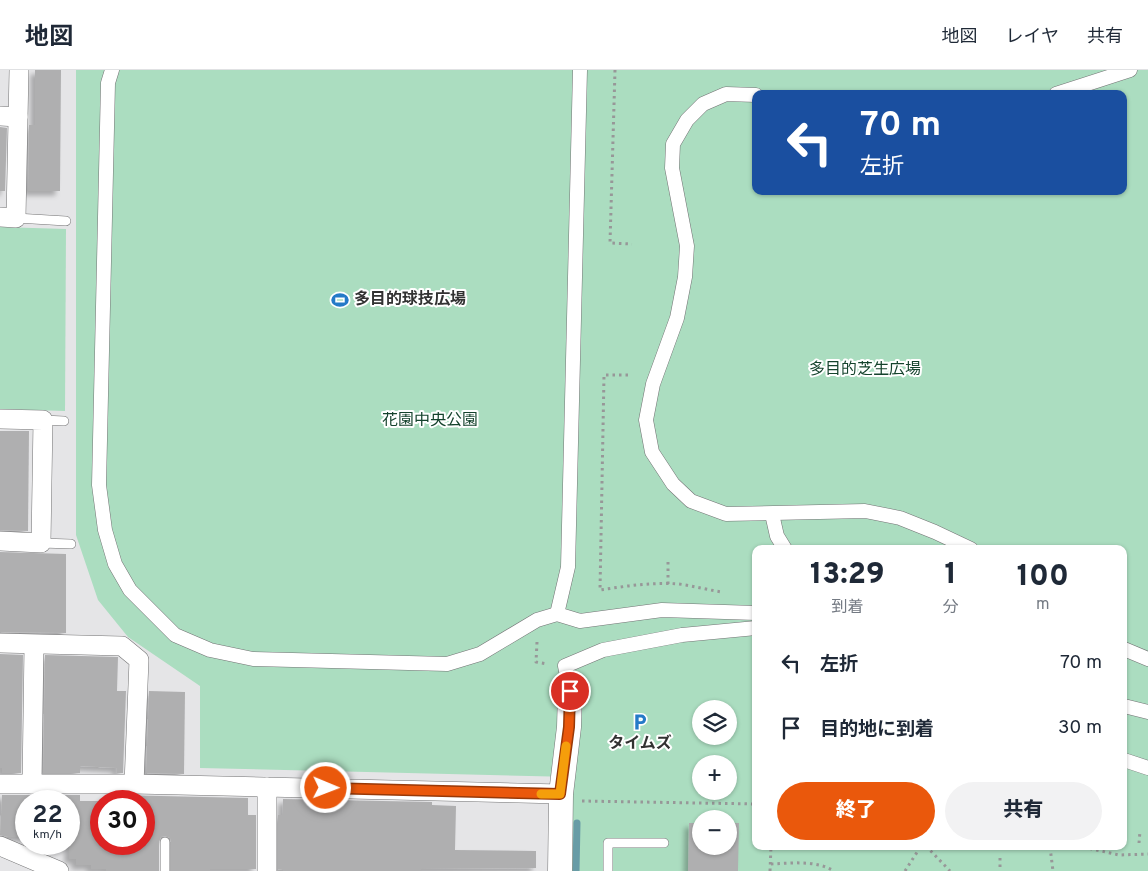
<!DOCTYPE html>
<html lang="ja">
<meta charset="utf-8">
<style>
:root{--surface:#fff;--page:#f2f2f3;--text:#1f2937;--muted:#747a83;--line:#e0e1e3;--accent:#ea580c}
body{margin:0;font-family:Overpass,"Noto Sans JP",sans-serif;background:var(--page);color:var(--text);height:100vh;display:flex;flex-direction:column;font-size:19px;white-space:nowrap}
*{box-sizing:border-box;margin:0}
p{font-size:16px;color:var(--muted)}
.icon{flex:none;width:28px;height:28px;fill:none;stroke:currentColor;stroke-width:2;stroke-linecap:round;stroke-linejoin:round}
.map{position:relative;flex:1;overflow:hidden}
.panel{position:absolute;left:752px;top:475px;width:375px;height:305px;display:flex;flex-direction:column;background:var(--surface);border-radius:10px;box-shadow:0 1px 4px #0004}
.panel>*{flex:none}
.guide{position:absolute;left:752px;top:20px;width:375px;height:105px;border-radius:10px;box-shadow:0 1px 4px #0004;background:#1a4fa0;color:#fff;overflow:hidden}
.controls{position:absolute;left:692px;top:630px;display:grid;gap:10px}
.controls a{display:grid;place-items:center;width:45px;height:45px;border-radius:50%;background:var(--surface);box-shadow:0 1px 4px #0004;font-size:25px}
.speed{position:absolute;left:15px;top:720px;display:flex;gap:10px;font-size:25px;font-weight:700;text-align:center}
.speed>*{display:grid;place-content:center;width:65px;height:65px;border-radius:50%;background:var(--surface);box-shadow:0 1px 4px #0004;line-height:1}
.speed small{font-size:12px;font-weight:400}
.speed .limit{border:8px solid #d22;background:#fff;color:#111}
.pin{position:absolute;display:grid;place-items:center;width:42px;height:42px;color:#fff;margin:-21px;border:2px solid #fff;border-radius:50%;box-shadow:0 1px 5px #0007}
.me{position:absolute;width:55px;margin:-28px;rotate:91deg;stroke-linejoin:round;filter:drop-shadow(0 0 4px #0008)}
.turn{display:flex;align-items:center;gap:18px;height:105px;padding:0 25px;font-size:22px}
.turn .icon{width:65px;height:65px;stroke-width:2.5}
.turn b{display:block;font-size:35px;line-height:42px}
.eta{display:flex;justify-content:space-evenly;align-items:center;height:85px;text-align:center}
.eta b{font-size:30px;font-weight:800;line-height:35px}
.button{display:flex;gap:10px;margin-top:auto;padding:10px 25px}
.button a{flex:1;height:58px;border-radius:30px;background:var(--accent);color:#fff;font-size:20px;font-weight:800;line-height:58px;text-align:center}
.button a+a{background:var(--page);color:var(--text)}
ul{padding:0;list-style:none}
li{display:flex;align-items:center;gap:15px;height:65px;padding:0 25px}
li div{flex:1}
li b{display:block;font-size:19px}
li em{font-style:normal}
header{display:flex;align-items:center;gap:30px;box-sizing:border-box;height:70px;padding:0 25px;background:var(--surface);border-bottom:1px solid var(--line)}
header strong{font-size:24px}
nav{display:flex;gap:28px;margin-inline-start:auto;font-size:18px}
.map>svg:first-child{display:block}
.green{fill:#abddc0;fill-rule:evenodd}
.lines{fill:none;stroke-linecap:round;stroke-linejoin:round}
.stream{stroke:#689ca6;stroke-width:7}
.building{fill:#afafb0;filter:url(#shadow)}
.service-casing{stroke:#737374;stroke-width:10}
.pedestrian-casing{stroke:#737374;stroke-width:15}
.minor-casing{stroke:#737374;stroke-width:20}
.tertiary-casing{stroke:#737374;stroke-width:25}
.path{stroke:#979798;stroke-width:3;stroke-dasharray:2.5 4;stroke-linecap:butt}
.service{stroke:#fff;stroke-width:9}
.pedestrian{stroke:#fff;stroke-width:14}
.minor{stroke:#fff;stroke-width:19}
.tertiary{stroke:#fff;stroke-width:24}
.route-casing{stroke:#983908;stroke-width:12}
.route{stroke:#ea580c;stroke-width:9}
.slow{stroke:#f59e0b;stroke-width:9}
.labels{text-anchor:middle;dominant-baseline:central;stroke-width:4;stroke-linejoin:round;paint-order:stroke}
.poi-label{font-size:16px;font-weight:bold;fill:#323232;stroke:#fff;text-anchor:start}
.park-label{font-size:16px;fill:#15432d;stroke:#fff}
</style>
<header>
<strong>地図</strong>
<nav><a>地図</a><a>レイヤ</a><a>共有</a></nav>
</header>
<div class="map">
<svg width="1148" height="801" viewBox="0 0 1148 801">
<defs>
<filter id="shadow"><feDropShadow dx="-4.5" dy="4.5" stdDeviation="2.5" flood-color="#0004"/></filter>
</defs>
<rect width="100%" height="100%" fill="#e5e5e7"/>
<g class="green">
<path d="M76,0H1148V801H571L572,707L200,698V616L128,567L98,530L76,465ZM756,24H1124V121H756ZM756,479H1124V776H756ZM701,639H729V666H701ZM701,694H729V721H701ZM701,749H729V776H701Z"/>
<polygon points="0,157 66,159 65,341 0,339"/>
</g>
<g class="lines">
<polyline class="stream" points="576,801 577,753"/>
</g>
<g class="building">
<polygon points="35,0 61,0 60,121 28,121 29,55 35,55"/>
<polygon points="0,57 7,58 5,121 0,121"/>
<polygon points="0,361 29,361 28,461 0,460"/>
<polygon points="0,482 66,484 66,563 0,562"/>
<polygon points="0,584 23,585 21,703 2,703 2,698 0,698"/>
<polygon points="45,585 118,587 117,621 126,621 123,703 117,703 117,698 80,696 80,703 43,703"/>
<polygon points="149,621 185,622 184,704 146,703"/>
<polygon points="2,725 80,725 80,731 101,731 101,774 144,774 144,731 117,731 117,725 248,728 248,745 256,745 256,799 210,799 210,801 171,801 171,772 170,768 165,766 161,767 159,772 159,801 106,801 106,799 91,799 91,795 76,795 76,789 69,789 69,731 26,731 26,767 8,767 0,765"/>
<polygon points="283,729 432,732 432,735 456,736 455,780 536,781 536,798 421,799 421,801 283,801 283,800 278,799 278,745 282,745"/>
<polygon points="689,753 701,753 701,776 729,776 729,753 739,753 738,801 688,801"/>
</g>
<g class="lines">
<g class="service-casing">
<g id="service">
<polyline points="16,148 66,151"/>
<polyline points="43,350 64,351"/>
<polyline points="41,473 71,474"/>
<polyline points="165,801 165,772"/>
<polyline points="608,801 608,773 664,773"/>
</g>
</g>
<g class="pedestrian-casing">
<g id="pedestrian">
<polyline points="112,0 108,13 99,415 105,460 115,494 130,520 175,565 210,580 253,589 447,594 480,584 537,550 557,544 580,551 662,540 756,543"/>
<polyline points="1056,24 1130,0"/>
<polyline points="756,25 726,24 703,34 687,50 673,74 672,98 687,176 685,207 677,248 653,314 646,350 652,382 673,414 691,431 726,444 865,441 900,448 935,462 971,479"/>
<polyline points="772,444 777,466 785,479"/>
<polyline points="557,544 568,497 580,0"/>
<polyline points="1124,579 1148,589"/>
<polyline points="570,621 565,596 603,580 682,565 756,558"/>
<polyline points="1124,636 1148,642"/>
<polyline points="1124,690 1148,698"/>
</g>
</g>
<g class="minor-casing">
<g id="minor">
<polyline points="0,46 18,47"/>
<polyline points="0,147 16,148 19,0"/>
<polyline points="0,349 43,350 41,473 0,471"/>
<polyline points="0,573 122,576 139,590 134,714"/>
<polyline points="0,714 134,714 561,724"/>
<polyline points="32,714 34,575"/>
<polyline points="0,776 59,801"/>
<polyline points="267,801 267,717"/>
</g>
</g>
<g class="tertiary-casing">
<polyline id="tertiary" points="560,801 561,724 569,657 570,621"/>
</g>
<g class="path">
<polyline points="615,0 610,173 632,174"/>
<path d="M628,305H604L600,520C626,516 653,512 679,514C694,516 708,520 722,522"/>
<polyline points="668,514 668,490"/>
<polyline points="537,572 536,592 547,594"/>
<polyline points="582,731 756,734"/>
<polyline points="1139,773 1140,761"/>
<polyline points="926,776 950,801"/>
<polyline points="1050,777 1053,801"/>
<polyline points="1051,778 1083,777 1119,785 1148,784"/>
<polyline points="1000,788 1000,801"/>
<path d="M771,794C792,793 816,790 834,801"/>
<polyline points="770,801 771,776"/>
<polyline points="905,801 921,776"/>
</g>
<use href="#service" class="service"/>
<use href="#pedestrian" class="pedestrian"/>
<use href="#minor" class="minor"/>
<use href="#tertiary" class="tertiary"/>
</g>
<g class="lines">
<g class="route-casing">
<polyline id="route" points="326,718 560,724 569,657 570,621"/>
</g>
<use href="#route" class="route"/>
<polyline class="slow" points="541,724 560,724 566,676"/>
</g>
<defs>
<g id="stadium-bare" transform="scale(1.35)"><path d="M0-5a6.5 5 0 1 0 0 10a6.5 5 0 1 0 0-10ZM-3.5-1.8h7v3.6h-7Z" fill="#257ac8" stroke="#fff" stroke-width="2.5" paint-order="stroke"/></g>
<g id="parking-bare" transform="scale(1.35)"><path d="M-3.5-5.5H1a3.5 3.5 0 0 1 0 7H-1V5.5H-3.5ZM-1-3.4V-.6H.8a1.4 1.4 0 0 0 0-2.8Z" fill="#257ac8" stroke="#fff" stroke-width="2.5" paint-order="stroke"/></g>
</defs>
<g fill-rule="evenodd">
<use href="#stadium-bare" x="340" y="230"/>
<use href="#parking-bare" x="640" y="652"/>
</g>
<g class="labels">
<g class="poi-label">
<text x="354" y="230">多目的球技広場</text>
<text x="640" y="674" text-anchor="middle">タイムズ</text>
</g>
<g class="park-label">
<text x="865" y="300">多目的芝生広場</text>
<text x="430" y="351">花園中央公園</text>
</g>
</g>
</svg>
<div class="controls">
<a><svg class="icon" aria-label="layers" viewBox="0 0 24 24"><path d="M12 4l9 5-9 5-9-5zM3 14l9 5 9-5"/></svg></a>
<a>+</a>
<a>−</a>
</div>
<div class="speed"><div>22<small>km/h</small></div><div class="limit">30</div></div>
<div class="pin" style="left:570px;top:621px;background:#d93025"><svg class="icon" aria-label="arrive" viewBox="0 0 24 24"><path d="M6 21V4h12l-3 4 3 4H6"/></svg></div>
<svg class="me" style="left:326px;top:718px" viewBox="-20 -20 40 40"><circle r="17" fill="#ea580c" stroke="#fff" stroke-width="3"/><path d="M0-11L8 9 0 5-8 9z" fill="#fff"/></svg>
<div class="guide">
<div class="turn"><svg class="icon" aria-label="left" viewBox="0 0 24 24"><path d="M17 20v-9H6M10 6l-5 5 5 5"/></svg><div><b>70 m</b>左折</div></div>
</div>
<section class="panel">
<div class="eta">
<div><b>13:29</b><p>到着</p></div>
<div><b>1</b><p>分</p></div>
<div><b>100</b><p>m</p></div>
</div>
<ul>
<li><svg class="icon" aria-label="left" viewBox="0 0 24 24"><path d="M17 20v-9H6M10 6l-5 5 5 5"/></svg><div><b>左折</b></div><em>70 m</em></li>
<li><svg class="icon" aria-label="arrive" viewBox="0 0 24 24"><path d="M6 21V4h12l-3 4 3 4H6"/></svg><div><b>目的地に到着</b></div><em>30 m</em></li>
</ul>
<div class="button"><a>終了</a><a>共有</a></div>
</section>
</div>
